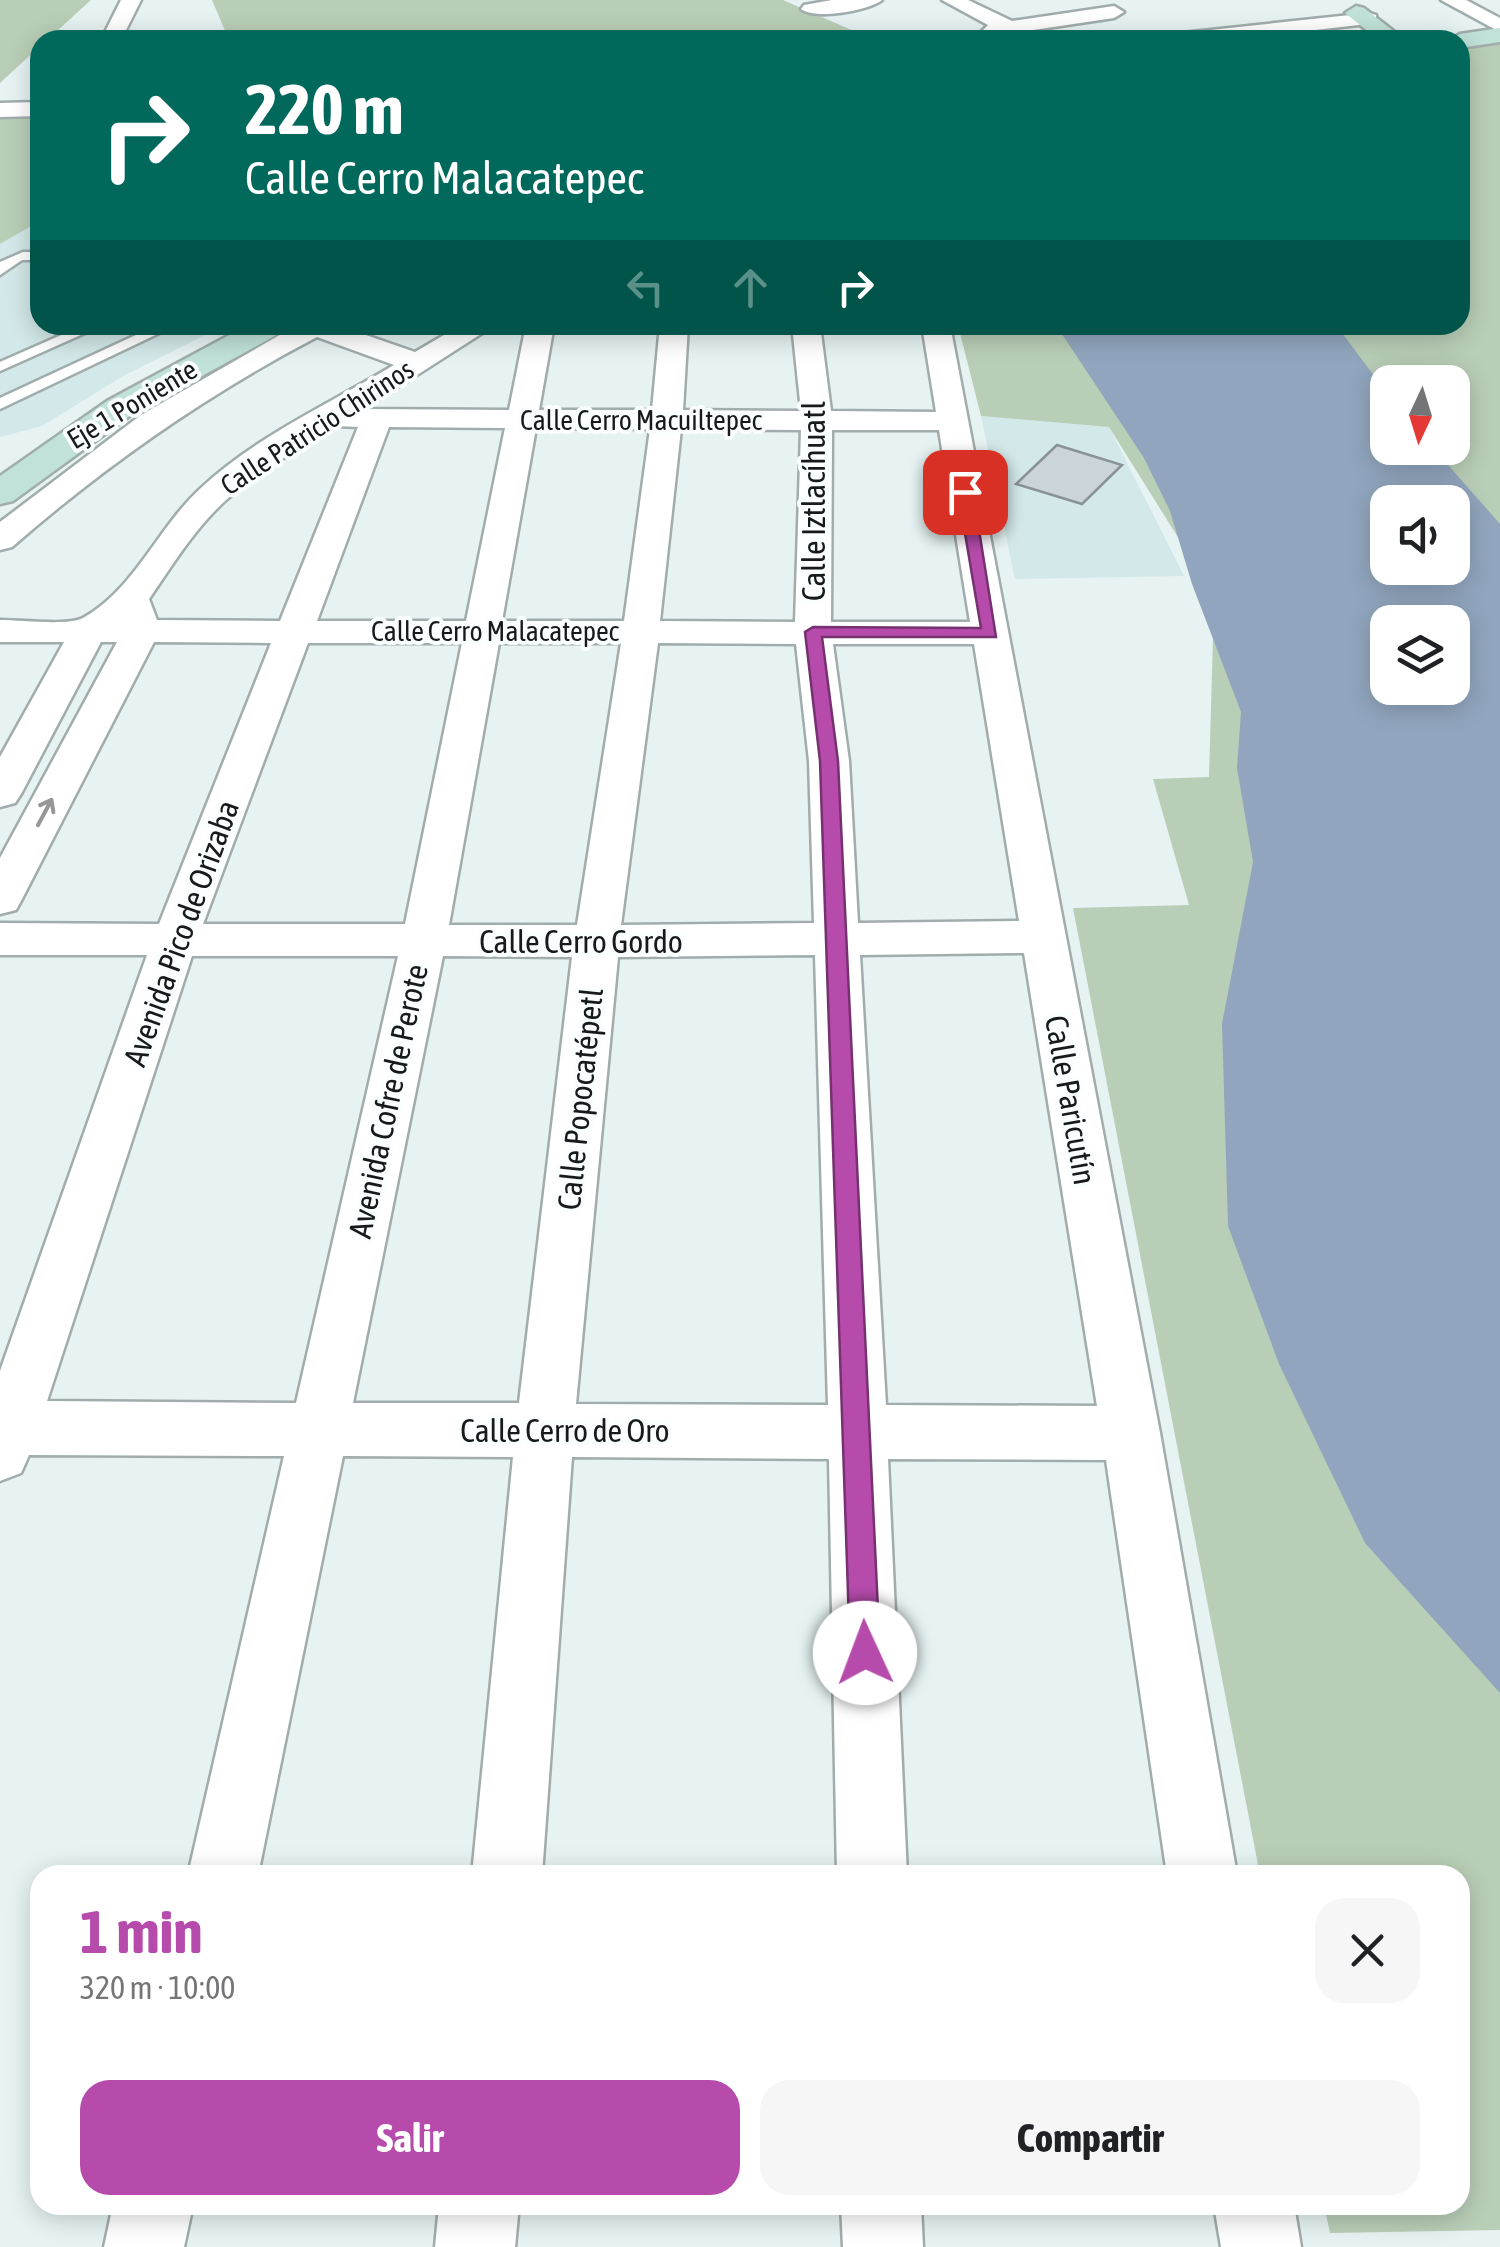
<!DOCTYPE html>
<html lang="es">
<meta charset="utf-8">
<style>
:root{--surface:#fff;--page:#f6f6f6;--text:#202124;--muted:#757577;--accent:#b64bac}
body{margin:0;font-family:"Asap Condensed",sans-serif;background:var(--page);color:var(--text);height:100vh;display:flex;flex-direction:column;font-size:38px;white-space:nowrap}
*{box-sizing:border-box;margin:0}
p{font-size:32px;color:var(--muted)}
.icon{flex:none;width:55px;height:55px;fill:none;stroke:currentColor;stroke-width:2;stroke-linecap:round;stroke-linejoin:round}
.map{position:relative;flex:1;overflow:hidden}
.drawer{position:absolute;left:30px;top:1865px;width:1440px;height:350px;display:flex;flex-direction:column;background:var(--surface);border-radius:30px;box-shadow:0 5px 25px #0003}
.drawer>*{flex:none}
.hud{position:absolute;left:30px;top:30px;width:1440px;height:305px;border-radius:30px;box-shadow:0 5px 25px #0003;background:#00695c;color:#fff;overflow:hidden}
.needle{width:65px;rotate:184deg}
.buttons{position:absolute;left:1370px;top:365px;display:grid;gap:20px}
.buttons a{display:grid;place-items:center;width:100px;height:100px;border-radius:20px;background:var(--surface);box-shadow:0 5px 25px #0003;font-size:50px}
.pin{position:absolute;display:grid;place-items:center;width:85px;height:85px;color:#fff;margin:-42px;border-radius:20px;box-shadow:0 5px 15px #0006}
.me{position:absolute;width:110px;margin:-55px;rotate:358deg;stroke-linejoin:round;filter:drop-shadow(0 0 8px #0008)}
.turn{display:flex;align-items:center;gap:35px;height:210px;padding:0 50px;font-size:45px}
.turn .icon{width:130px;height:130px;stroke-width:2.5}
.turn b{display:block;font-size:70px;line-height:85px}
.lanes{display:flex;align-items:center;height:95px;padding:0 50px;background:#0003;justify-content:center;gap:50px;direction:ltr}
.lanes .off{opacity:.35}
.round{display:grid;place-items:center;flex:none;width:105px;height:105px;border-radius:30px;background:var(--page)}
.headline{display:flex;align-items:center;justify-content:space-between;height:170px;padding:0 50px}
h1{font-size:60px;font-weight:700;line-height:75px;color:var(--accent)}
.primary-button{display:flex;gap:20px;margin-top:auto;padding:20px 50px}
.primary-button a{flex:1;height:115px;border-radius:30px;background:var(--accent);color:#fff;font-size:40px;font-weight:700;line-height:115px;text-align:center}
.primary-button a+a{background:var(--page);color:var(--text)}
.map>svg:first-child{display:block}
.built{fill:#d3e8e8}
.green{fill:#b9ceb7;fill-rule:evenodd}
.water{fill:#91a6be;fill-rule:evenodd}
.building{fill:#cad4d9;stroke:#899397;stroke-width:2.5}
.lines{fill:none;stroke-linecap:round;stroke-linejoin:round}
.lane-casing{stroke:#a1adad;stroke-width:5}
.street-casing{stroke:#a1adad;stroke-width:5}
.secondary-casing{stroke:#a1adad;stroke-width:5}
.lane{fill:#fff;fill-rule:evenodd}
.street{fill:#fff;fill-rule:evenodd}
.secondary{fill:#c0e2d8;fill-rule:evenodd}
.oneway{stroke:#969898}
.route{fill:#b64bac;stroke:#763170;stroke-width:2.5}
.labels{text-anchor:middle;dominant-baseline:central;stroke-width:8;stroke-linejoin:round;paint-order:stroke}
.far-street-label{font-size:28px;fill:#161a1a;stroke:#fafefe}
.street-label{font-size:32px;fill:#161a1a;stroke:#fafefe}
</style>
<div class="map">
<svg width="1500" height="2247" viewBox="0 0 1500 2247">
<rect width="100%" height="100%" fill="#e7f3f3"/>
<g class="built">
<polygon points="40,221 40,325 225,325 123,376 42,426 0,437 0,244"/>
<polygon points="981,416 1109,427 1184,576 1015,579"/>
</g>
<g class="green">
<polygon points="0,0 91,0 47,40 40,40 40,46 0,83"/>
<polygon points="212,0 783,0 874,40 229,40"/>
<path d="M1500,41V2230L1330,2233L1324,2205H1460V1875H1260L1073,908L1189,905L1153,779L1209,777L1213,638L1240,707L1249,651L1109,427L981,416L958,325H1460V47ZM1388,382H1452V448H1388ZM1388,502H1452V568H1388ZM1388,622H1452V688H1388Z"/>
<polygon points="40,113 40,221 0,244 0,115"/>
</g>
<path class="water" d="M1056,325H1336L1387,393L1388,448H1433L1500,524V1693L1365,1543L1279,1364L1228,1226L1222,1024L1253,862L1237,768L1241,712L1192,584L1170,511L1144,458ZM1388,502H1452V568H1388ZM1388,622H1452V688H1388Z"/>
<polygon class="building" points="1057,445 1122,465 1082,504 1016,484"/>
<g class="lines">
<g class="lane-casing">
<g id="lane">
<polygon points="23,252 40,252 40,260 22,260 0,275 0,262"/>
<polygon points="84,325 103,325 0,371 0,362"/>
<polygon points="149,325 170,328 0,409 0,398 151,328"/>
<polygon points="209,325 229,325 255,337 243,340"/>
</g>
</g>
<g class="street-casing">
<g id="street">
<polygon points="121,0 141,0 121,40 101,40"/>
<path d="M832,0H882C868,11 815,20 801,9L804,5Z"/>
<polygon points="942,0 968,0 1012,21 1114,6 1124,12 1114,18 1000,35 1004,40 982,40 978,35 988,25"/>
<polygon points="1441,0 1466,0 1500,18 1500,32"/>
<polygon points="1369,13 1376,15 1376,23 1230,40 1163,40 1173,34"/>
<polygon points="40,102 40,116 0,117 0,103"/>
<path d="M297,325H337L415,352L461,325H495L364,409L509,410L526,325H554L539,410H652L660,325H688L683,410L801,411L792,325H820L831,411L936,412L922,325H950L1160,1433L1237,1875H1167L1106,1460L888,1459L907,1875H837L829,1459L572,1457L542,1875H472L513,1457L343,1456L258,1875H188L284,1456L29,1455L21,1473L0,1481V1371L147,955H0V923L159,924L271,643L154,642L22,899L16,910L0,914V858L117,642H101L21,794L15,803L0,807V757L64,642H0V620C19,620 69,626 83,618C135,589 158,527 201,488C255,437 331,403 394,365L317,337C206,395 106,465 12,547L0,550V522L141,415ZM337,426L358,427L280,621L157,620L149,599C173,564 195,528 226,500C259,470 299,449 337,426ZM389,427L505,428L466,621H317ZM536,428L650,429L624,621H502ZM681,429L801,430L795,622L660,621ZM832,430H939L970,622H831ZM308,643H462L405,924H203ZM499,643H621L577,925H449ZM658,643L796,644L809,761L814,923L621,925ZM833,644H974L1019,921L858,923L849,761ZM1024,953L1097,1406L886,1405L860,955ZM815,955L828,1405L576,1404L618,957ZM192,956H398L296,1403L47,1401ZM443,956L572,957L519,1403H353Z"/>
<polygon points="113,2205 193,2205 184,2247 104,2247"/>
<polygon points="439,2205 519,2205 515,2247 435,2247"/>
<polygon points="841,2205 921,2205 923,2247 843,2247"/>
<polygon points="1214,2205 1294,2205 1301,2247 1221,2247"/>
</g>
</g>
<g class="secondary-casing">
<g id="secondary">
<polygon points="1356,6 1364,8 1405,40 1379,40 1345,13"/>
<polygon points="1500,28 1500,42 1460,48 1460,40 1449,40 1460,34"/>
<polygon points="248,325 287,325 282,332 131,415 13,501 0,504 0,476 107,401"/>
</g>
</g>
<use href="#lane" class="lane"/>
<use href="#street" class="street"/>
<use href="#secondary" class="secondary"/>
</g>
<defs><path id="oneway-shaft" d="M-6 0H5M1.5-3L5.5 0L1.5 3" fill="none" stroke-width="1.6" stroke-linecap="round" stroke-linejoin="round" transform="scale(2.5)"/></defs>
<use class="oneway" href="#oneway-shaft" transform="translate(45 812) rotate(-62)"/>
<polygon class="route" points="965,487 973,492 996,637 822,637 838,761 880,1653 875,1663 865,1667 855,1663 850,1653 820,761 805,632 813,627 981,628 958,492"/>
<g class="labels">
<g class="far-street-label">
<text transform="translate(132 404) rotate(-31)">Eje 1 Poniente</text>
<text x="641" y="420">Calle Cerro Macuiltepec</text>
<text transform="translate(317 427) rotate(-33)">Calle Patricio Chirinos</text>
<text x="495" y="631">Calle Cerro Malacatepec</text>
</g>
<g class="street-label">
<text transform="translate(813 501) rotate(-90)">Calle Iztlacíhuatl</text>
<text transform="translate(181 933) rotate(-70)">Avenida Pico de Orizaba</text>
<text x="581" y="941">Calle Cerro Gordo</text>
<text transform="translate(580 1099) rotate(-84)">Calle Popocatépetl</text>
<text transform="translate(1071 1100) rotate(80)">Calle Paricutín</text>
<text transform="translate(388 1101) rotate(-78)">Avenida Cofre de Perote</text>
<text x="565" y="1430">Calle Cerro de Oro</text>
</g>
</g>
</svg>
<div class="buttons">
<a><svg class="needle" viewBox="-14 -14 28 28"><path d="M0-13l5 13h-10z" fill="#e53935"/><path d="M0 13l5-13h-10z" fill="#757577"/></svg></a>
<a><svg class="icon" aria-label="sound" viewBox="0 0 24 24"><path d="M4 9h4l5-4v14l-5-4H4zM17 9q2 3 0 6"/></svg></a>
<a><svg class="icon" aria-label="layers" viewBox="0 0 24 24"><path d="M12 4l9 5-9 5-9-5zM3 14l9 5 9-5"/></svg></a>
</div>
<div class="pin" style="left:965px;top:492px;background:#d93025"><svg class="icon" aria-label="arrive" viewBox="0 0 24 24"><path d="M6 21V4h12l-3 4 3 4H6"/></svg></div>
<svg class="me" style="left:865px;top:1653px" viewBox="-20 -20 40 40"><circle r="19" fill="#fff"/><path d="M0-13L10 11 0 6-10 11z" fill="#b64bac"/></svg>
<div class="hud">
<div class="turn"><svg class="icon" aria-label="right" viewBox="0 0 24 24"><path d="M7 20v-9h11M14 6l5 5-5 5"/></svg><div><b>220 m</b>Calle Cerro Malacatepec</div></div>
<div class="lanes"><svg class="icon off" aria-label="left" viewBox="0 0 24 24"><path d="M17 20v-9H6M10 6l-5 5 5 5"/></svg><svg class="icon off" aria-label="ahead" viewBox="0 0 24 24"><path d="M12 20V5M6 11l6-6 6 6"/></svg><svg class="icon" aria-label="right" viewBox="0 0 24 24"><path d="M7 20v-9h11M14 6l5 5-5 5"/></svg></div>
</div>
<section class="drawer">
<div class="headline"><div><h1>1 min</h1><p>320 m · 10:00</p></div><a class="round"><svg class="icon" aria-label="close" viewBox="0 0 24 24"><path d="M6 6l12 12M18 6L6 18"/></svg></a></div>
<div class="primary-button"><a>Salir</a><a>Compartir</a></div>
</section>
</div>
